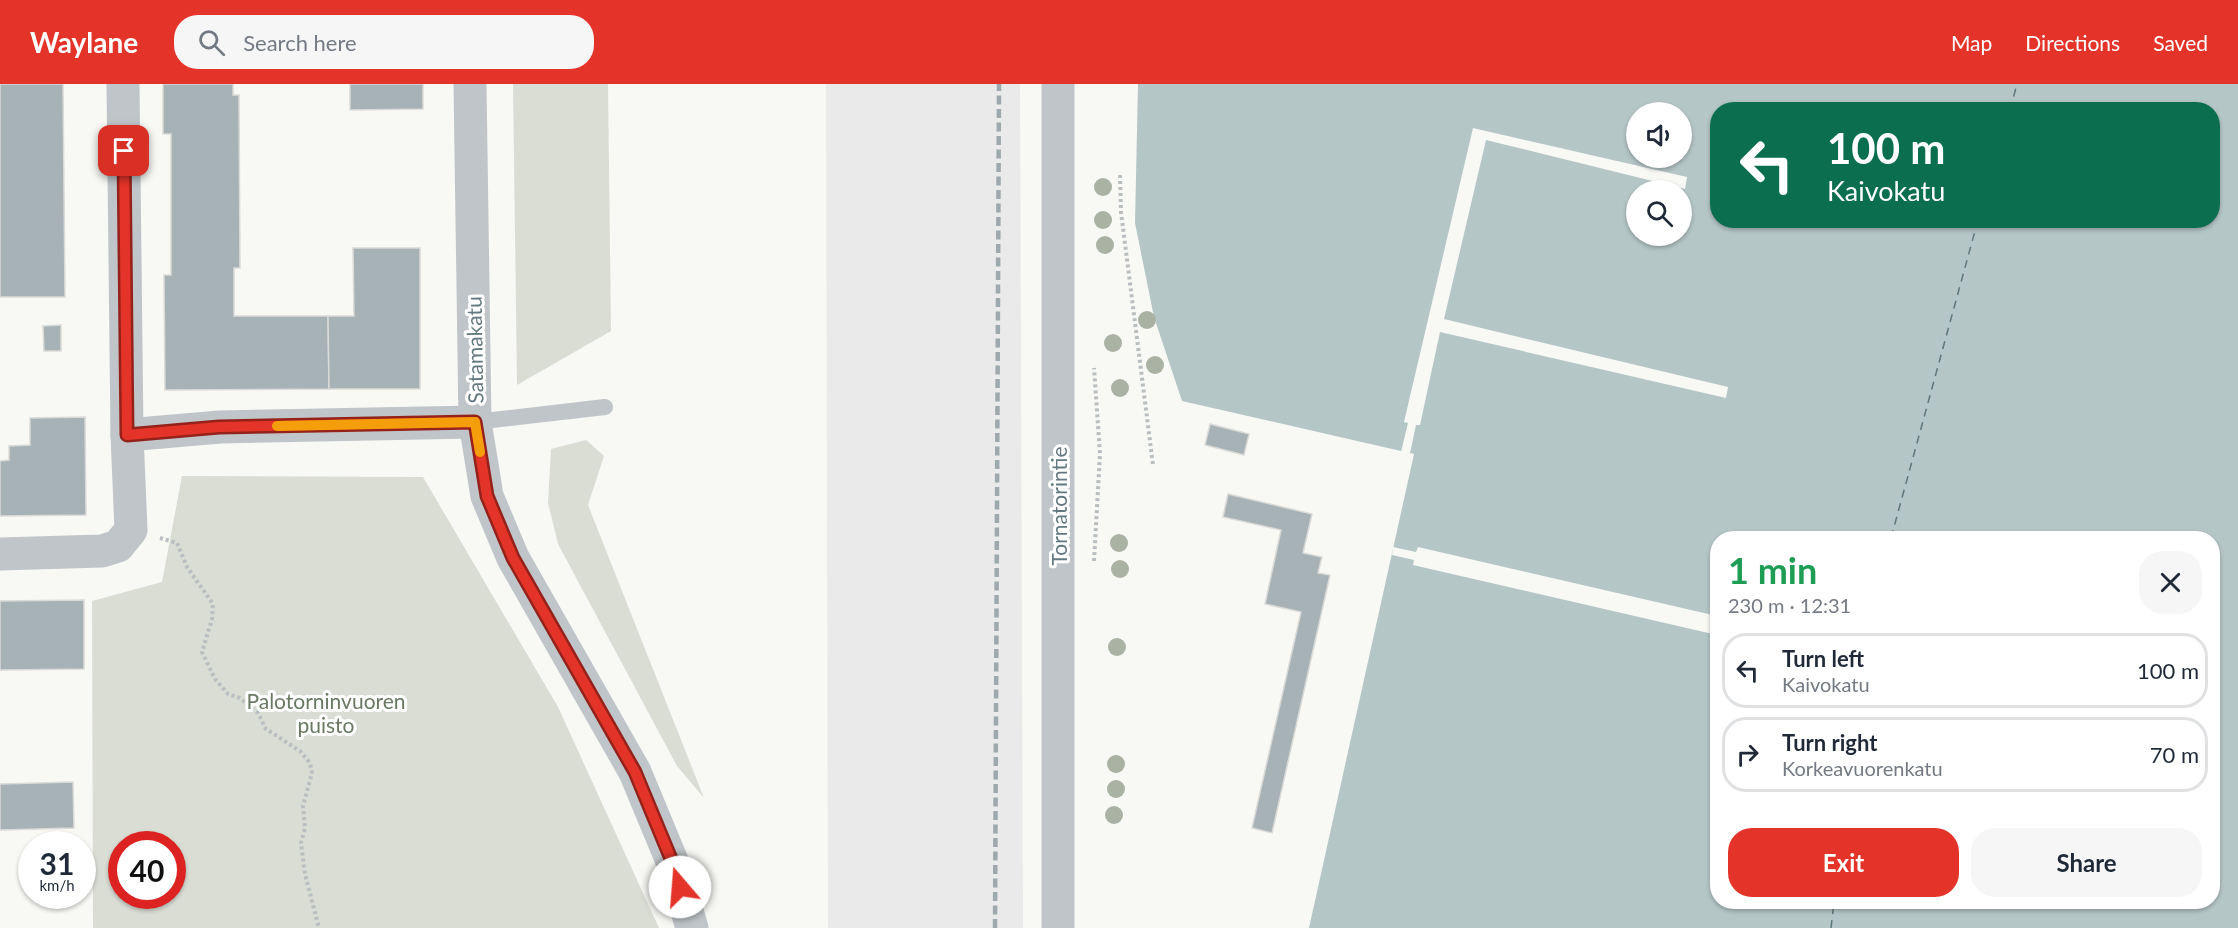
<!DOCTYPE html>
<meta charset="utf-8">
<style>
:root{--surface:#fff;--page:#f6f6f7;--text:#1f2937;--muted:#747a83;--line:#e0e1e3;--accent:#e43429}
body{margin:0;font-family:Lato,sans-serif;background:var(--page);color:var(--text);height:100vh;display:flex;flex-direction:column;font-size:22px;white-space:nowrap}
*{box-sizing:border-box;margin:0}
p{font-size:20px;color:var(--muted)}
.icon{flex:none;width:33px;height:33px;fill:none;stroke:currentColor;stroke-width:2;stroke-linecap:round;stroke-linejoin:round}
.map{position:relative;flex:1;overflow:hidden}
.side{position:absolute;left:1710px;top:447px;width:510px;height:378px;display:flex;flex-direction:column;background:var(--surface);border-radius:24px;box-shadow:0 2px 4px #0004}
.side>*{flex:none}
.guide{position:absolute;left:1710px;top:18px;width:510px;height:126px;border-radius:24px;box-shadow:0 2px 4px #0004;background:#0b6e4f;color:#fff;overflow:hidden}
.buttons{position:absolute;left:1626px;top:18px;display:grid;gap:12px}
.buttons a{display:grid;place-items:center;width:66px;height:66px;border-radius:50%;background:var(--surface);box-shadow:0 2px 4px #0004;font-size:30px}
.speed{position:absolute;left:18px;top:747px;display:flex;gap:12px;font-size:30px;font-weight:700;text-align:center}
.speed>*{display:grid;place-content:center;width:78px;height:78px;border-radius:50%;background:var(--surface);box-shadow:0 2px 4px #0004;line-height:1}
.speed small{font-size:15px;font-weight:400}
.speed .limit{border:9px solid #d22;background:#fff;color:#111}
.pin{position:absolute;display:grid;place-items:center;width:51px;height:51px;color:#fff;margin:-26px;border-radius:12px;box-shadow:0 3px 9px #0006}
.me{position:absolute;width:66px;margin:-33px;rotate:342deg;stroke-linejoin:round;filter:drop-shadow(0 0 4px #0008)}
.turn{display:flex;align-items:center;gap:21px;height:126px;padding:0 18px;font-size:27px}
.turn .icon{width:78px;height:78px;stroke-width:2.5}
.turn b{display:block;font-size:42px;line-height:51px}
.round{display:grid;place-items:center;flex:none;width:63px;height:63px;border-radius:24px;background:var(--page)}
.headline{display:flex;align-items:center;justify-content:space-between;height:102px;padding:0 18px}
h1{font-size:36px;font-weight:700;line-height:45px;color:#1e9e55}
.cta{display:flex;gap:12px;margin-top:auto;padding:12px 18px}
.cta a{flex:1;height:69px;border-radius:24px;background:var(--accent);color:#fff;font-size:24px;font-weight:700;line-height:69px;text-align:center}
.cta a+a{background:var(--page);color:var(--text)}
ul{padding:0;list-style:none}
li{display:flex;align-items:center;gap:18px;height:75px;margin:0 12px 9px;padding:0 6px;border:3px solid var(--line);border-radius:24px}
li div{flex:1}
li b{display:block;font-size:22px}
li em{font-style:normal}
header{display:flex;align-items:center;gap:36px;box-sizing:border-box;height:84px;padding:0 30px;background:var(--accent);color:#fff}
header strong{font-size:28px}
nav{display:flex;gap:33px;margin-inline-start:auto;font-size:21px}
.search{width:420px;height:54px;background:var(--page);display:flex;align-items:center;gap:15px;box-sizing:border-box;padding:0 21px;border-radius:24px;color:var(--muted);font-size:22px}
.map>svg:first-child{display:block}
.built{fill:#e9eae9}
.green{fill:#d9ddd4;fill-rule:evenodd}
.water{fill:#b5c6c7;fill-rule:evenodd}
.pier{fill:#f8f8f5}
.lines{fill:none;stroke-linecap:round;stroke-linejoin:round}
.ferry{stroke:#5e787b;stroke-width:1.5;stroke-dasharray:8 6;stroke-linecap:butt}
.building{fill:#a6b2b5;stroke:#dadad8;stroke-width:1.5}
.path{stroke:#b9bec0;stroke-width:4;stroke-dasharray:3 3;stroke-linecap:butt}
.service{stroke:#bfc5c8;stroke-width:16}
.minor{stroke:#bfc5c8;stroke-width:33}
.tertiary{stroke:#bfc5c8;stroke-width:33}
.rail{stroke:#9ea9ad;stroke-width:4.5;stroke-dasharray:9 4.5;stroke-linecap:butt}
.tree{fill:#aab2a4}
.route-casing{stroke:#94221b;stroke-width:15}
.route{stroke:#e43429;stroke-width:10}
.slow{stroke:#f59e0b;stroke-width:10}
.labels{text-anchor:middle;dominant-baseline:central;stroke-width:6;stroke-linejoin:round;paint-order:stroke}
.street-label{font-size:21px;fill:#637981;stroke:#fff}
.park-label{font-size:21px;fill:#6a7962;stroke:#fff}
</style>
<header>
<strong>Waylane</strong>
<div class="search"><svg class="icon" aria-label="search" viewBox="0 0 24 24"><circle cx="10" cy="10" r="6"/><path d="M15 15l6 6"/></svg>Search here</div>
<nav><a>Map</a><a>Directions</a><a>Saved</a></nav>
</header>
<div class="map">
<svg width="2238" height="844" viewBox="0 0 2238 844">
<rect width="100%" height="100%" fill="#f8f8f5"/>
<polygon class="built" points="826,0 1020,0 1023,844 828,844"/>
<g class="green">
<polygon points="513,0 608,0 611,247 517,301"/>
<polygon points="586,356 604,372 588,421 704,714 677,682 558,460 548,419 551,365"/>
<path d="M182,392L423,393L558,623L659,844H93L92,517L162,498ZM122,760H172V812H122Z"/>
</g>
<path class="water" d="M1138,0H2238V844H1309L1414,370L1182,317L1154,233L1135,139ZM1718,26H2212V136H1718ZM1636,28H1682V74H1636ZM1636,106H1682V152H1636ZM1718,454H2212V818H1718Z"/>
<g class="pier">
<polygon points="1473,44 1687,93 1685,105 1486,56 1444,235 1728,303 1726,314 1440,248 1420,341 1416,341 1410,369 1401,368 1408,339 1404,338"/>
<polygon points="1393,463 1416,468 1418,463 1717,532 1717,551 1413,481 1414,476 1392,471"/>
</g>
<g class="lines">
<g class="ferry">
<polyline points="2010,26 2017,0"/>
<polyline points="1891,454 1978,136"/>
<polyline points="1831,844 1834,818"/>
</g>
</g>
<g class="building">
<polygon points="0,0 63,0 65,213 0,213"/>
<polygon points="163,0 233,0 233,11 239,11 240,184 234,184 234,232 328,232 329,305 165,306 164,191 171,191 171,50 163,50"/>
<polygon points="350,0 423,0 423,25 350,26"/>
<polygon points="353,164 420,164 420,305 329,305 328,232 354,232"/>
<polygon points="61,241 61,267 44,267 43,242"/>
<polygon points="85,333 86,431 0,432 0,377 9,376 9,362 30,361 30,334"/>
<polygon points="1210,340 1249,350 1244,371 1205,361"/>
<polygon points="1228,410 1312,430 1303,469 1322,473 1318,489 1330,491 1272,749 1252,744 1301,528 1265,520 1281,446 1223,433"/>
<polygon points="84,516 84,585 0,586 0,517"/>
<polygon points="73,698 74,744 0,746 0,700"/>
</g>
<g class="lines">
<g class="path">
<polyline points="1120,91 1121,128 1153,381"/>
<polyline points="160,454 177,459 187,483 213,520 212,535 202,568 215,595 228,610 240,614 258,629 266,645 300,667 310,679 312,689 303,722 305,744 301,759 305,790 319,844"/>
<polyline points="1094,477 1100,370 1094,284"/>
</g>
<polyline class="service" points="475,338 605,323"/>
<g class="minor">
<polyline points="127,351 220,343 475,338"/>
<polyline points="0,470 102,467 118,462 131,446 127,351 123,0"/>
<polyline points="1058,844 1058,0"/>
</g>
<polyline class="tertiary" points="470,0 475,338 487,412 513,474 635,688 674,782 692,844"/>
<polyline class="rail" points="995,844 999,0"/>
</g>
<g class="tree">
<circle cx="1103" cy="103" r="9"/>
<circle cx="1103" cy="136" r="9"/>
<circle cx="1105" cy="161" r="9"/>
<circle cx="1147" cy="236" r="9"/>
<circle cx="1113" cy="259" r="9"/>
<circle cx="1155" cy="281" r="9"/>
<circle cx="1120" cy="304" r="9"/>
<circle cx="1119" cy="459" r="9"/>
<circle cx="1120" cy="485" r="9"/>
<circle cx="1117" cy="563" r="9"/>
<circle cx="1116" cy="680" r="9"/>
<circle cx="1116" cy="705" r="9"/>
<circle cx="1114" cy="731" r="9"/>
</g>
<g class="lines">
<g class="route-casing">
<polyline id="route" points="124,67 127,351 219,343 475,338 487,412 513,474 635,688 674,782 680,803"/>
</g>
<use href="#route" class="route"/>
<polyline class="slow" points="277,342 475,338 480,368"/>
</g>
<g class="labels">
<g class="street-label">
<text transform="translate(474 266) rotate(-91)">Satamakatu</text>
<text transform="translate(1058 422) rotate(-90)">Tornatorintie</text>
</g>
<g class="park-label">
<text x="326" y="616">Palotorninvuoren<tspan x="326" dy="24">puisto</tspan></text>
</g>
</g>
</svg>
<div class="buttons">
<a><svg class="icon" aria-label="sound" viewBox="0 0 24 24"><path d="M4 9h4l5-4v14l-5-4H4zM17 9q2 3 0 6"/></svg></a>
<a><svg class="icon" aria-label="search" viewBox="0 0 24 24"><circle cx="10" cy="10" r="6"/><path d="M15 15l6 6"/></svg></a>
</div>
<div class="speed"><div>31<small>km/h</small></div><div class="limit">40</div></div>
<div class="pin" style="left:124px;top:67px;background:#d93025"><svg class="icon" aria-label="arrive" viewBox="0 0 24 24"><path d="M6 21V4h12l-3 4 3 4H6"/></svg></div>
<svg class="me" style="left:680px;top:803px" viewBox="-20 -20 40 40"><circle r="19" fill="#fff"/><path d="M0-13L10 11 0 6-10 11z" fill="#e43429"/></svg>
<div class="guide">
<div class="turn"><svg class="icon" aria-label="left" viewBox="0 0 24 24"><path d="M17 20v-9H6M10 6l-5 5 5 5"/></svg><div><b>100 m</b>Kaivokatu</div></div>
</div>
<section class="side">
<div class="headline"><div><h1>1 min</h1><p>230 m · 12:31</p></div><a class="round"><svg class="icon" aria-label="close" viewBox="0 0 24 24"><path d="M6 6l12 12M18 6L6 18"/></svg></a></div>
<ul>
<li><svg class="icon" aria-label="left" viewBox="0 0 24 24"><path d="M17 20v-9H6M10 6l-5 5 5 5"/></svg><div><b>Turn left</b><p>Kaivokatu</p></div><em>100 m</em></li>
<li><svg class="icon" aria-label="right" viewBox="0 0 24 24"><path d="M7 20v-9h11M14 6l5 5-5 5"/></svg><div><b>Turn right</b><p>Korkeavuorenkatu</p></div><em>70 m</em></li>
</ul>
<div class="cta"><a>Exit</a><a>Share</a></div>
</section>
</div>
